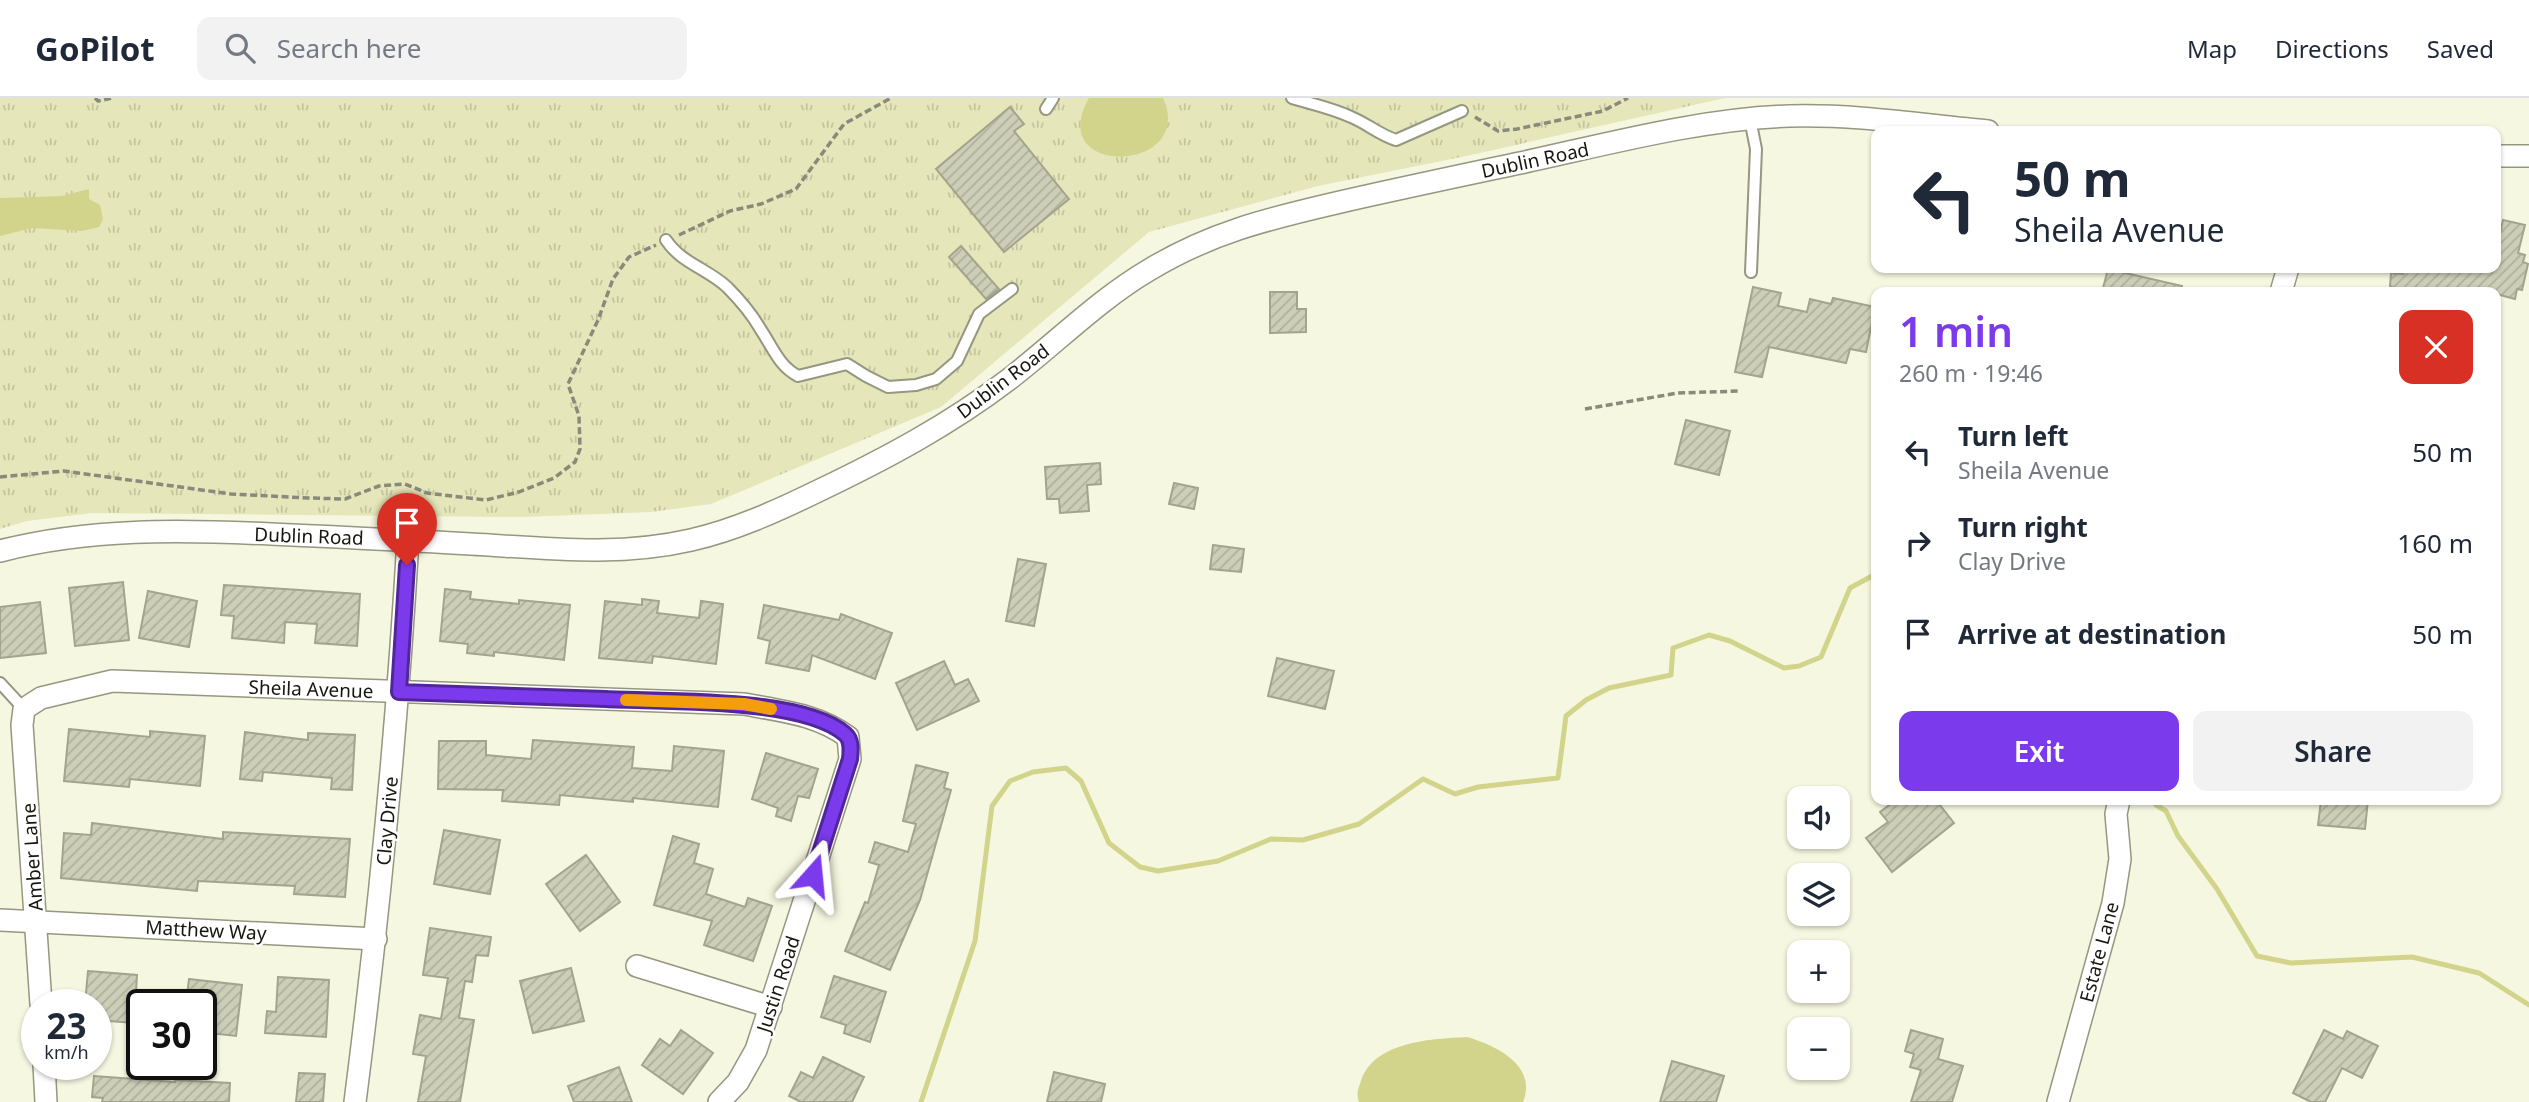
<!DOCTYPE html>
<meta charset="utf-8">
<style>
:root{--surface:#fff;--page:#f2f2f3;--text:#1f2937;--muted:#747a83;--line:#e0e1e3;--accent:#7c3aed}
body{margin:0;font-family:"Noto Sans",sans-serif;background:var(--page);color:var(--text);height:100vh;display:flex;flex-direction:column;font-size:26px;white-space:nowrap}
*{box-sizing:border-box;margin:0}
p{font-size:23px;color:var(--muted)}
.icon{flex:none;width:38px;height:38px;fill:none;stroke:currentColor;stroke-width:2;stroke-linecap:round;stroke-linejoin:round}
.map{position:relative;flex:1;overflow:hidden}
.side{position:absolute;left:1871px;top:189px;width:630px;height:518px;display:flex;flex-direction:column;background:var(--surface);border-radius:14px;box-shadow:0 2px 5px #0004}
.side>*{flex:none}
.top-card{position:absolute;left:1871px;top:28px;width:630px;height:147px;border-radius:14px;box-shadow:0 2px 5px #0004;background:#fff;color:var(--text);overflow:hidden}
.buttons{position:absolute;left:1787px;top:688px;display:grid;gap:14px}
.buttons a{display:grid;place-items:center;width:63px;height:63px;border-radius:14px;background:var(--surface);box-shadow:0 2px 5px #0004;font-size:35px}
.speed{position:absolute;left:21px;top:891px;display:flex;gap:14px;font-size:35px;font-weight:700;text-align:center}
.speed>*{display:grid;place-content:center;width:91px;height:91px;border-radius:50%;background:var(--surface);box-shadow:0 2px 5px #0004;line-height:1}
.speed small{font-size:18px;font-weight:400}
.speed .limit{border:4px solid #111;border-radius:10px;background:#fff;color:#111}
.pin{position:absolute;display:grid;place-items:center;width:60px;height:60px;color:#fff;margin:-72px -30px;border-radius:50% 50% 50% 0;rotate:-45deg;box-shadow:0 0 7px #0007}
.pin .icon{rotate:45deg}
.me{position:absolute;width:77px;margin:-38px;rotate:18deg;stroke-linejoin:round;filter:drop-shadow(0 0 5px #0008)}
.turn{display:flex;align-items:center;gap:24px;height:147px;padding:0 28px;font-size:32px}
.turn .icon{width:91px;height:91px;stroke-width:2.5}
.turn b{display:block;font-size:49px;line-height:60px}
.round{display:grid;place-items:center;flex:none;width:74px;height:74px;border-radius:14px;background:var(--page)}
.head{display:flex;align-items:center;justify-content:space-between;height:119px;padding:0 28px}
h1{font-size:42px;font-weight:600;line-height:52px;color:var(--accent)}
.button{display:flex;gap:14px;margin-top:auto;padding:14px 28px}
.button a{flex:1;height:80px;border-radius:14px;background:var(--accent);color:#fff;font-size:28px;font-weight:600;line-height:80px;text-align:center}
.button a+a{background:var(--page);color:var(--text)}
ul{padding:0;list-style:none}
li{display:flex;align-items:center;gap:21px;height:91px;padding:0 28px}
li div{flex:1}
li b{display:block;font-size:26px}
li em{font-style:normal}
header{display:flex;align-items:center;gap:42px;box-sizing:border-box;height:98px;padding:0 35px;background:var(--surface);border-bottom:2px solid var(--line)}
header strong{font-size:33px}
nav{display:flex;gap:38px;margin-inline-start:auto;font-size:24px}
.search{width:490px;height:63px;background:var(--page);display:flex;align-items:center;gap:18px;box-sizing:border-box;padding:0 24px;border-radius:14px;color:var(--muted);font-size:26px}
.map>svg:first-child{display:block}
.grass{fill:url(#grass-tufts)}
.water{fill:#d3d48c}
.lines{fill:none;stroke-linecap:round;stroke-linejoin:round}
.stream{stroke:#d3d48c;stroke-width:5}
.building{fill:url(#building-hatch);stroke:#a3a48e;stroke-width:2}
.service-casing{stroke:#969681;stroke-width:14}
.minor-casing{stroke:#969681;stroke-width:24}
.path{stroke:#898a7a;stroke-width:3.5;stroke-dasharray:7 3.5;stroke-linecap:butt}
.service{stroke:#fff;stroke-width:10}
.minor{stroke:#fff;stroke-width:21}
.route-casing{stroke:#51269a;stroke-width:18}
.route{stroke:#7c3aed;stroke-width:12}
.slow{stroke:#f59e0b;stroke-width:12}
.labels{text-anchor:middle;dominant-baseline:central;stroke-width:5;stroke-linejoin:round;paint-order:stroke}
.street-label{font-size:19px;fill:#16170f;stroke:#fff}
</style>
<header>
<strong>GoPilot</strong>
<div class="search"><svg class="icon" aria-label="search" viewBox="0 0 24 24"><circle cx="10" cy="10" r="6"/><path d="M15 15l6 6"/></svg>Search here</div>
<nav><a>Map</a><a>Directions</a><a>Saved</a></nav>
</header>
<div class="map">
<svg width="2529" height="1004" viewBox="0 0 2529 1004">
<defs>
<pattern id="grass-tufts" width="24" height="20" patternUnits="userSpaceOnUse" patternTransform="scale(1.75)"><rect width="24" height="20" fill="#e5e6b9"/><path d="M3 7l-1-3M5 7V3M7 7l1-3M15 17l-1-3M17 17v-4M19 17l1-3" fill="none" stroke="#c4c59e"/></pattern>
<pattern id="building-hatch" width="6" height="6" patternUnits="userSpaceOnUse" patternTransform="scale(1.75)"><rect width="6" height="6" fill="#cdceb7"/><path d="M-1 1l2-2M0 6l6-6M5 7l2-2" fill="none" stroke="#afb09c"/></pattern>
</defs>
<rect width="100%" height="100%" fill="#f6f7e0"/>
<polygon class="grass" points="0,0 1725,0 1471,57 1318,88 1149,134 941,309 711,406 651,414 523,419 92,415 27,423 0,431"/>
<g class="water">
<path d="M1089,0H1163C1197,75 1043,81 1089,0Z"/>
<polygon points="89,91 89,101 100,107 103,121 99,129 82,133 32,130 0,138 0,100 62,98"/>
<path d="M1467,939C1495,947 1538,967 1523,1004H1359C1356,996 1358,991 1361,983C1374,943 1432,941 1467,939Z"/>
</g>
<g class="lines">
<g class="stream">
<polyline points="2156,707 2166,713 2178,738 2217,791 2257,858 2291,865 2412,859 2479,875 2529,907"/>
<polyline points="921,1004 975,843 992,708 1010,683 1033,674 1066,670 1081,683 1109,745 1140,769 1158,773 1218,763 1271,741 1303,742 1359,726 1423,681 1455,696 1478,689 1558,680 1566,618 1586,602 1609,590 1671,577 1673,550 1709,537 1730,543 1784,570 1799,568 1821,559 1850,490 1872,478 1876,479"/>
</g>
</g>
<g class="building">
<polygon points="1010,9 1024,26 1014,33 1069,101 1004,154 936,71"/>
<polygon points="2503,122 2525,127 2518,155 2525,157 2523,164 2528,166 2522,192 2517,191 2515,201 2496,196 2496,194 2401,194 2390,188 2391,175 2403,176 2404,170 2496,170 2496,153"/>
<polygon points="961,148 999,191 986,201 949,159"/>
<polygon points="2108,171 2182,188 2181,194 2102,194"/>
<polygon points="1753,189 1781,195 1778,208 1807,214 1810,201 1831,206 1833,200 1875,209 1866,254 1850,251 1846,265 1769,249 1762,279 1735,274"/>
<polygon points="1270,194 1297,194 1297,211 1306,211 1306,234 1270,235"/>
<polygon points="1686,322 1730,333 1719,377 1675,366"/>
<polygon points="1100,365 1101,386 1087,387 1089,413 1060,415 1059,401 1047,401 1045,369"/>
<polygon points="1174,385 1198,390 1194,411 1169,406"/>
<polygon points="1213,447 1244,451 1241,474 1210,471"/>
<polygon points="1018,461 1046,466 1034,528 1006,523"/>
<polygon points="123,484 129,542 75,548 69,490"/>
<polygon points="224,487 360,496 357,548 315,545 317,526 285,524 284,545 232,540 234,518 221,517"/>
<polygon points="445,491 471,494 470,501 519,506 519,502 570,507 564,562 494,554 494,558 467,555 468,546 440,543"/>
<polygon points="148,493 197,503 189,549 139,540"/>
<polygon points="642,501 659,503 657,515 699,520 701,503 723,506 716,566 653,558 652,565 599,560 605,503 642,507"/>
<polygon points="40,504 46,555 0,560 0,509"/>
<polygon points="764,507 839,522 841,516 892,535 875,581 812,557 809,573 766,565 770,543 758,540"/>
<polygon points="1277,560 1334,573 1325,611 1268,598"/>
<polygon points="944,563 955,587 968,581 979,603 917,632 896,585"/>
<polygon points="69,631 150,639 150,633 205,638 200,688 130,681 129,689 64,683"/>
<polygon points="245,634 308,642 308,635 355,637 352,692 331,691 332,680 263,674 262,683 240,681"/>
<polygon points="533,642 634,649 632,670 672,673 674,648 724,653 718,709 633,700 633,704 560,697 559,707 502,703 503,692 438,691 439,643 486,643 486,657 531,661"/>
<polygon points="766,655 818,671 809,700 798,698 791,723 776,718 778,710 752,701"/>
<polygon points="916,667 948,675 944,690 951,692 920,802 890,872 845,853 865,804 868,805 879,767 869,764 875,744 908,754 916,726 903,723"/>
<polygon points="1896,702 1936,702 1954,725 1892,774 1866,740 1888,724 1880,714"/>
<polygon points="2321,702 2368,702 2365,731 2318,727"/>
<polygon points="92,725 223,741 223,734 350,741 345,799 294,796 295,788 198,783 197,793 61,780 64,735 91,737"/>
<polygon points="444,732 500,742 490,796 434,786"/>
<polygon points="673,738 699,746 694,765 713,771 706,796 745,809 748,800 772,808 753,863 704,847 712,823 654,807"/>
<polygon points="586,757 620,804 580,833 546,786"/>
<polygon points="430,830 491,839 488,858 476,857 472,884 465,883 459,920 474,922 460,1004 418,1004 426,958 413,956 420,917 441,921 448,880 423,877"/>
<polygon points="571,870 584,923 533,935 520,883"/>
<polygon points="88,873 137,877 134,925 96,922 96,906 85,906"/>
<polygon points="834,878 886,894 870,944 844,935 846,927 821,919"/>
<polygon points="278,879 329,882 326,939 265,935 267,913 276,914"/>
<polygon points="189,881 242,887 236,938 201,934 201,906 186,906"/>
<polygon points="681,932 713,955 683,996 642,967 660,941 670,948"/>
<polygon points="1911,932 1943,941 1938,961 1963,968 1952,1004 1911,1004 1921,972 1910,969 1914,956 1905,953"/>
<polygon points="2324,932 2343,941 2347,933 2378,948 2362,980 2342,970 2325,1004 2311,1004 2293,995"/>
<polygon points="823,959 864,979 852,1004 801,1004 789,998 801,974 813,980"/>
<polygon points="1672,963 1724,978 1716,1004 1660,1004"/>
<polygon points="619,969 632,1004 574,1004 568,988"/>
<polygon points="1054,974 1105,986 1101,1004 1047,1004"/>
<polygon points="299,975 325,976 323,1004 296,1004"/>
<polygon points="94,978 175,984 175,982 230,985 229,1004 102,1004 103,1000 92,999"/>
</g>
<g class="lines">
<g class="service-casing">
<g id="service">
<path d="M1292,0C1312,6 1332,10 1351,19C1368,26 1378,36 1396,42L1462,13"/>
<polyline points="1046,11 1053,0"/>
<polyline points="1750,21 1756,51 1751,174"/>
<path d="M666,142C681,165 708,171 727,189C739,201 753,218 761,232C773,250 779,268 798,278L847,266L866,278L888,289L916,287L936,281L957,263L979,216L1012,191"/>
<polyline points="0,585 24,611"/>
</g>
</g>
<g class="minor-casing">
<g id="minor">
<polyline points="2496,58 2529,58"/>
<polyline points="2281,194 2288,170"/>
<path d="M0,453C90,430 179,432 271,436C338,439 404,442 471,446C544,450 618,459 691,442C735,432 777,413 818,393C885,361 949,327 1008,282C1055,246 1098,202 1149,172C1210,135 1267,121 1336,105C1397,91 1459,78 1520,65C1608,46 1700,21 1789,18C1856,16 1923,27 1988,33"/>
<polyline points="0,822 376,841"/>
<polyline points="637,868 771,909"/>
<path d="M41,906L22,627L24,611L41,600L112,583L744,606C781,613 817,616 848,639L850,661L756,952L738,984L719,1004"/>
<polyline points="44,966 46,1004"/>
<path d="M355,1004C379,817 397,630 408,442"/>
<polyline points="2058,1004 2113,805 2120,761 2116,716 2119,702"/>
</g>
</g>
<g class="path">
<polyline points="95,0 98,3 113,0"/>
<polyline points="1475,19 1498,33 1517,31 1603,13 1628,0"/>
<polyline points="679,137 730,113 761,106 796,91 844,26 891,0"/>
<polyline points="1585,311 1678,295 1740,293"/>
<polyline points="0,379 64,373 231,396 309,400 345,401 379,388 405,386 427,395 486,402 519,394 554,380 575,364 580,351 579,318 568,286 598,222 613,181 629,159 656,147"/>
</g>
<use href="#service" class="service"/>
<use href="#minor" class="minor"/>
</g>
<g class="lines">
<g class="route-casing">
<path id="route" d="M407,467L399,594C468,596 537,599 606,601C664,604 802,599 845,636C852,642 851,652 850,661L813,777"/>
</g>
<use href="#route" class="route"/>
<polyline class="slow" points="626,602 744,606 771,611"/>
</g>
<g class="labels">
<g class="street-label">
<text transform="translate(1535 62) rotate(-12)">Dublin Road</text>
<text transform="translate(1003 283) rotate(-37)">Dublin Road</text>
<text transform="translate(309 438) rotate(2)">Dublin Road</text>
<text transform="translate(311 591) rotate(2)">Sheila Avenue</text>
<text transform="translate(387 723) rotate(-85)">Clay Drive</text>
<text transform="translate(32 759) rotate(-94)">Amber Lane</text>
<text transform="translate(206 832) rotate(3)">Matthew Way</text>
<text transform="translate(2099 854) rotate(-75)">Estate Lane</text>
<text transform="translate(778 886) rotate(-72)">Justin Road</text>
</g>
</g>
</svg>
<div class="buttons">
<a><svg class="icon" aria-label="sound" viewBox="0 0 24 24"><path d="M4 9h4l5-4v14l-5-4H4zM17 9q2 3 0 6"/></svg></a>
<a><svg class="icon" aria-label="layers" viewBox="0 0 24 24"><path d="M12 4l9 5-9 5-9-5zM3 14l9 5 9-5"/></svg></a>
<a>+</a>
<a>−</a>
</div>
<div class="speed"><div>23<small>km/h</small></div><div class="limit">30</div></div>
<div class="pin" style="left:407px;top:467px;background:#d93025"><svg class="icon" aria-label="arrive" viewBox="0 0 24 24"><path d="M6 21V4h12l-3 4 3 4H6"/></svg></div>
<svg class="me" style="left:813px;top:777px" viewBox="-20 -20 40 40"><path d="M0-17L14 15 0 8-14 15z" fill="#7c3aed" stroke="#fff" stroke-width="4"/></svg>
<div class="top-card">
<div class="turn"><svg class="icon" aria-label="left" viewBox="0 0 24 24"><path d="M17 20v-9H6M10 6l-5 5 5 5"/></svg><div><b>50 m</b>Sheila Avenue</div></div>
</div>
<section class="side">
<div class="head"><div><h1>1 min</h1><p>260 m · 19:46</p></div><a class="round" style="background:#d93025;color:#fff"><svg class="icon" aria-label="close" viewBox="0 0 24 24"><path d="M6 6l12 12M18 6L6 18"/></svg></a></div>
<ul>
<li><svg class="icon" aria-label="left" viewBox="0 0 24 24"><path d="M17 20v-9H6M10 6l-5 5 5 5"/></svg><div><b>Turn left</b><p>Sheila Avenue</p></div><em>50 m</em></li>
<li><svg class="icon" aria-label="right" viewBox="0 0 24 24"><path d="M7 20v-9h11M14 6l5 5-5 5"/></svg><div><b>Turn right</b><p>Clay Drive</p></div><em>160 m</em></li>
<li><svg class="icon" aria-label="arrive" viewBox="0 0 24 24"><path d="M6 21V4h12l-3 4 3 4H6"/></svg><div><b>Arrive at destination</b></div><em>50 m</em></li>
</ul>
<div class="button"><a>Exit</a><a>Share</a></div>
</section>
</div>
